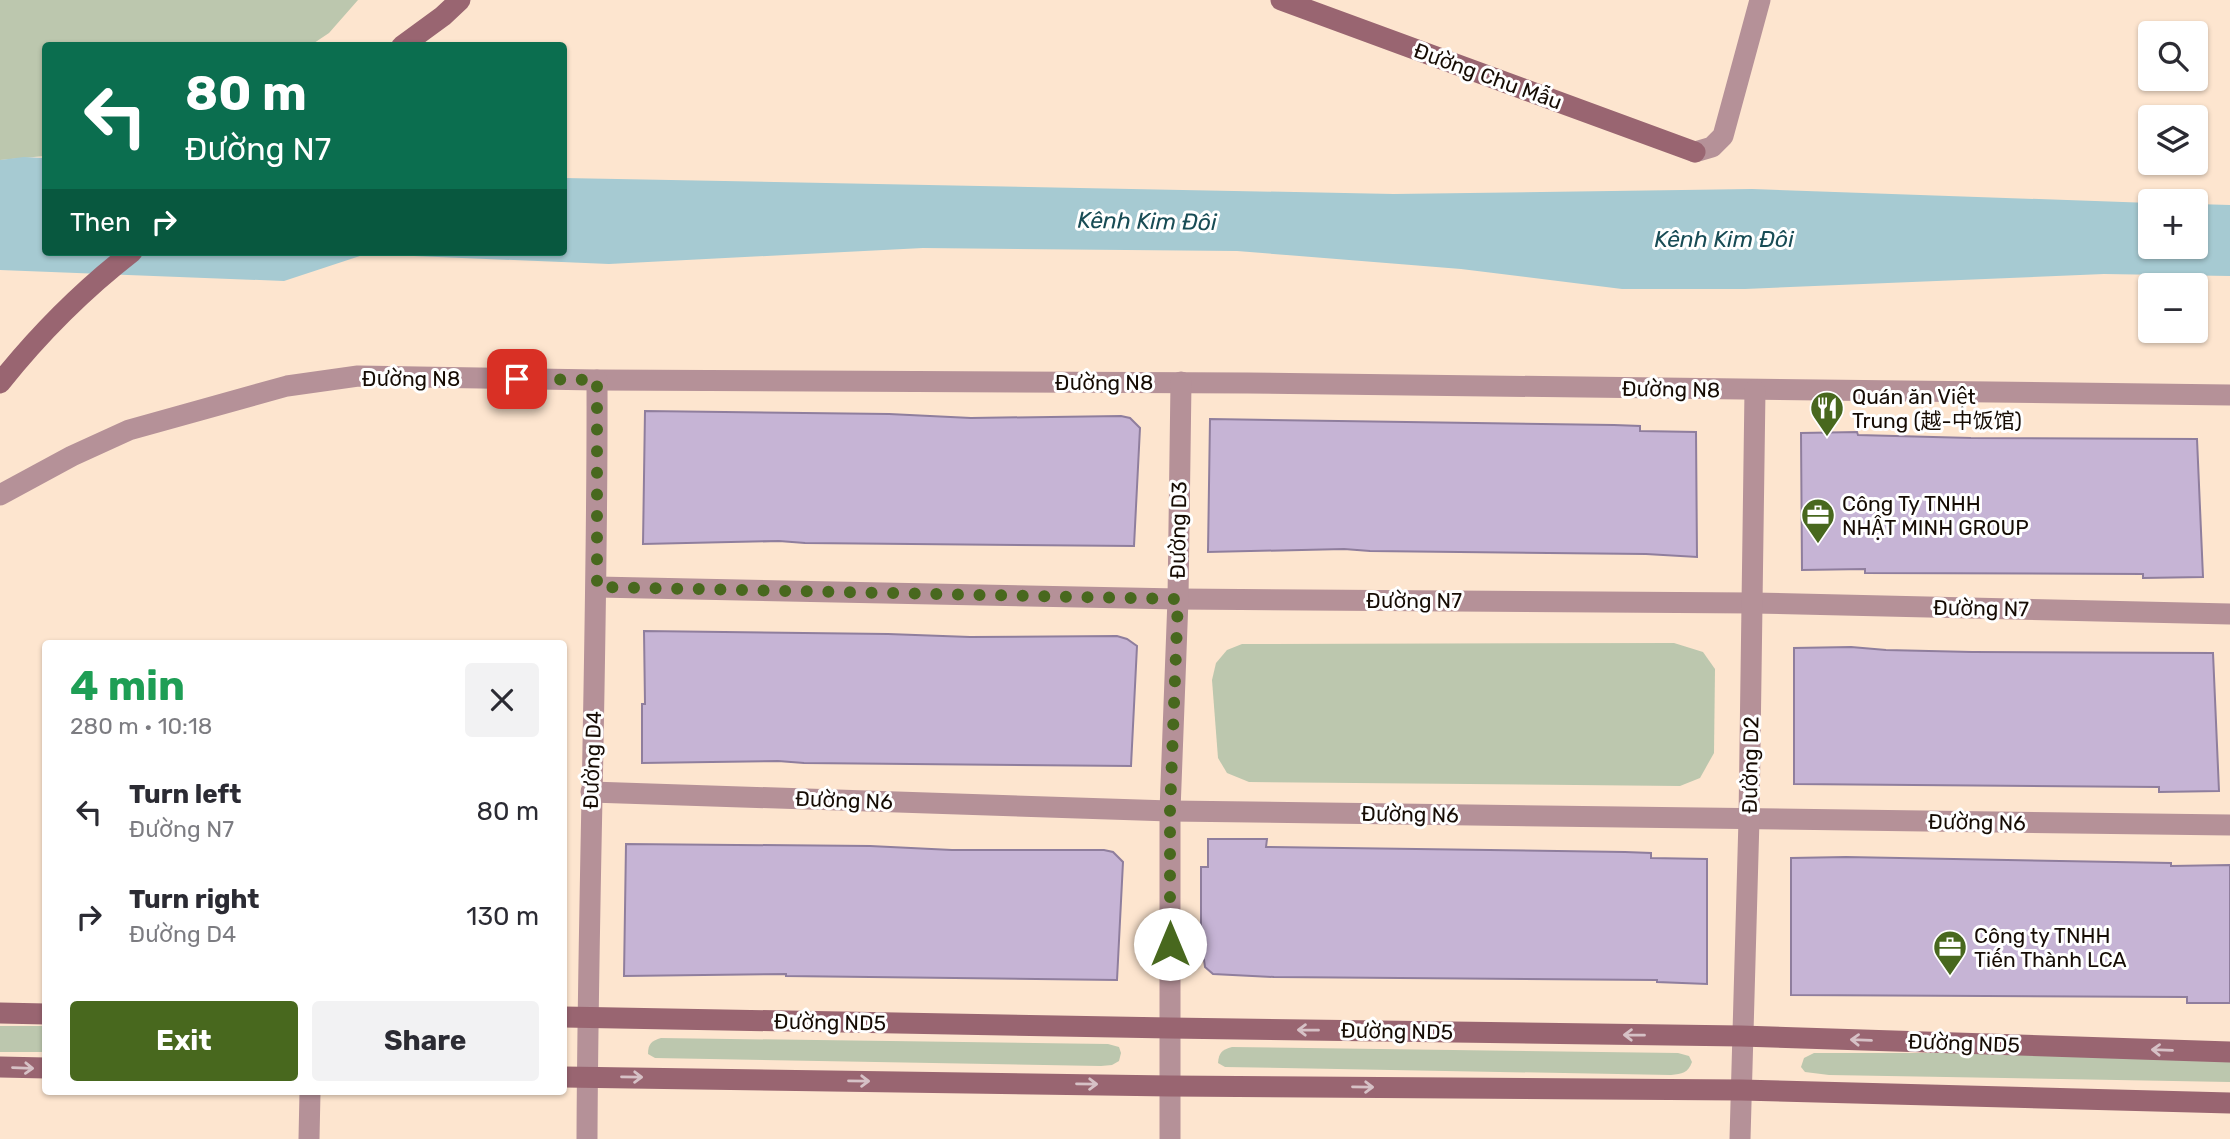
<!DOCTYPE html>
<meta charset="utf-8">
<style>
:root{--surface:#fff;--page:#f2f2f3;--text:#2b2b33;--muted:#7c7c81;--accent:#48681e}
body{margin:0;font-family:Rubik,"Noto Sans SC",sans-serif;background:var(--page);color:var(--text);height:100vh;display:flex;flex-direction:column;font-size:26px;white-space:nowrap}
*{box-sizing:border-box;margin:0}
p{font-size:23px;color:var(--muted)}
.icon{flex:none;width:38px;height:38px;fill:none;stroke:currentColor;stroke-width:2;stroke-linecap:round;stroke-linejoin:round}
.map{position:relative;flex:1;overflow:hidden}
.side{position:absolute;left:42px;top:640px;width:525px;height:455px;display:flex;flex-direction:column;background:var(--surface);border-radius:7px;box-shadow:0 2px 5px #0004}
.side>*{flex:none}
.top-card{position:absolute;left:42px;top:42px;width:525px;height:214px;border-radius:7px;box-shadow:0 2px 5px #0004;background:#0b6e4f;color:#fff;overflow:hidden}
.buttons{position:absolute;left:2138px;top:21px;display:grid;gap:14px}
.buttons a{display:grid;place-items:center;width:70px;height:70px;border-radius:7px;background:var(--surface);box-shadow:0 2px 5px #0004;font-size:35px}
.pin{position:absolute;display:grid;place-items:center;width:60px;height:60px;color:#fff;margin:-30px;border-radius:14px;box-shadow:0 4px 10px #0006}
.me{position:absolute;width:77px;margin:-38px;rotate:0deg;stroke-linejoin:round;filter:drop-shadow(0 0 5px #0008)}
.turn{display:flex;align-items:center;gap:24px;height:147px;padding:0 28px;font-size:32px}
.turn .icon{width:91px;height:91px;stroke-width:2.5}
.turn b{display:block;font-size:49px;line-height:60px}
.then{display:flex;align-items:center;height:66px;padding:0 28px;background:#0003;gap:14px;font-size:26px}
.round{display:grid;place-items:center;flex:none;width:74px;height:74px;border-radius:7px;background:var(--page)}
.summary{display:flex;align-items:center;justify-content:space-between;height:119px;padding:0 28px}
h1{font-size:42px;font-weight:700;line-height:52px;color:#1e9e55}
.primary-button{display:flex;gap:14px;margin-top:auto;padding:14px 28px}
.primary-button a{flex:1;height:80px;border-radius:7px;background:var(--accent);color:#fff;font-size:28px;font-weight:700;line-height:80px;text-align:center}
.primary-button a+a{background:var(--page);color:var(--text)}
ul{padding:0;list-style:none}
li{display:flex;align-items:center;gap:21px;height:105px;padding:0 28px}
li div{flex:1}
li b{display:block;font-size:26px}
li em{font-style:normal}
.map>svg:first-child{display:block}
.green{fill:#bcc7ae}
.water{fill:#a6cad2}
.building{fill:#c6b4d5;stroke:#8f7e9d;stroke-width:2}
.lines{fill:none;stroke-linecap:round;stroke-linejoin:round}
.street{stroke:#b59198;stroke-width:21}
.secondary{stroke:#996571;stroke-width:21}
.oneway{stroke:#d6c1c6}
.route{stroke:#48681e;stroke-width:12;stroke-dasharray:0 21.6}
.labels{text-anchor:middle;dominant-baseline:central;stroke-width:6;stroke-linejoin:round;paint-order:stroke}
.street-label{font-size:21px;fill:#160c04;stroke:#fff}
.poi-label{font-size:21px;fill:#160c04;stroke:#fff;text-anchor:start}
.water-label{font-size:23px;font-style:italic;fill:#184c55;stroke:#fff}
</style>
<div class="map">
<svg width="2230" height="1139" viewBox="0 0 2230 1139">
<rect width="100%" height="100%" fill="#fde5cf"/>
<g class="green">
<polygon points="0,0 358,0 329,33 311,45 46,46 45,156 0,160"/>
<polygon points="1674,643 1703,652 1715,669 1714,753 1700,778 1680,786 1249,782 1227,773 1218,758 1212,680 1216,663 1227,650 1242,644"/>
<rect x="0" y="1026" width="45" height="26"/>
<path d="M661,1038L1108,1044L1119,1047L1121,1053L1119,1061L1112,1065L1101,1066L655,1058L648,1054C648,1043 652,1041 661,1038Z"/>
<path d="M1232,1047L1678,1053L1689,1056L1692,1062C1688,1073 1682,1074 1671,1075L1225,1067L1218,1063C1219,1052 1222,1050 1232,1047Z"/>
<polygon points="1814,1053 1964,1053 2230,1061 2230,1082 1829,1075 1805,1072 1801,1067 1804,1058"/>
</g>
<polygon class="water" points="24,157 45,158 46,252 564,252 564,178 1394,194 1752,189 2151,203 2151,247 2196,247 2196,204 2230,205 2230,276 2104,274 1745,289 1622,289 1461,269 1237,251 923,248 609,264 366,254 284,281 0,270 0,160"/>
<g class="building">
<polygon points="645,411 889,414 971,418 1121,416 1130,418 1140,428 1134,546 805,543 779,541 643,544"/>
<polygon points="1210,419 1614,425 1640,426 1640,431 1696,432 1697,557 1646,554 1370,551 1344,549 1208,552"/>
<polygon points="1857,432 1858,435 1971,438 2197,439 2203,577 2143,578 2143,574 1865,573 1865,569 1802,570 1801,433"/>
<polygon points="644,631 888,634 970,637 1117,636 1127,639 1137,646 1131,766 804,763 778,761 642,763 642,704 645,704"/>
<polygon points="1851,647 1886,650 1972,652 2213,653 2219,791 2159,792 2159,787 1794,784 1794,648"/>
<polygon points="1208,839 1267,839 1266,847 1625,852 1651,853 1651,858 1707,859 1707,984 1657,982 1657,980 1274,977 1213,974 1205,967 1201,939 1201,867 1208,867"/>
<polygon points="626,844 870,846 952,850 1104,850 1113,852 1123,862 1117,980 786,976 786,974 624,976"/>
<polygon points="1846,857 2171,863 2171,866 2230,865 2230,1003 2187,1003 2187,997 1791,995 1791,858"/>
</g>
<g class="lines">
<g class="street">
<polyline points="1695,152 1712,147 1723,136 1760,0"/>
<polyline points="0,495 72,456 129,430 287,386 358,376 597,380 1248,383 2230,395"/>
<polyline points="597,587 1178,599 1753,603 2230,614"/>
<polyline points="591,792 1170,811 2230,825"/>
<polyline points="309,1139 310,1092"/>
<path d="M587,1139C588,886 598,633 597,380"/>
<polyline points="1170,1139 1170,811 1178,599 1181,382"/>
<polyline points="1740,1139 1749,819 1755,390"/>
</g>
<g class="secondary">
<polyline points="1281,0 1695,152"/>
<polyline points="402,46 443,16 460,0"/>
<path d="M0,383C39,334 83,290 132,252"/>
<polyline points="0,1013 46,1014"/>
<polyline points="564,1017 1170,1028 1741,1036 2230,1052"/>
<polyline points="0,1067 46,1068"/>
<polyline points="564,1077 1170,1086 1741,1090 2230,1103"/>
</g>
</g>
<defs><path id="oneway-shaft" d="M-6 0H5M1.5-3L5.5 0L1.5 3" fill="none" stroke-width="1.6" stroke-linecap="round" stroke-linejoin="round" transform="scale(1.75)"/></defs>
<g class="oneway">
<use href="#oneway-shaft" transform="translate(1308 1030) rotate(-179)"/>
<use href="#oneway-shaft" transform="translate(1634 1035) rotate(-179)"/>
<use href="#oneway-shaft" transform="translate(1861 1040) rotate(-178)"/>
<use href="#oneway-shaft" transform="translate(2162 1050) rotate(-178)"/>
<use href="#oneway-shaft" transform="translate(23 1068) rotate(2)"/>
<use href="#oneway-shaft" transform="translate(632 1077) rotate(1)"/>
<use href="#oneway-shaft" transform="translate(859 1081) rotate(1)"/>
<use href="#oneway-shaft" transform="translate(1087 1084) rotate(1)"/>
<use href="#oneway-shaft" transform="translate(1363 1087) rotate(1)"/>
</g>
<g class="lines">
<polyline class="route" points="517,379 597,380 597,587 1178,599 1170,811 1170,944"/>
</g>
<defs>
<g id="restaurant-pin" transform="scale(1.75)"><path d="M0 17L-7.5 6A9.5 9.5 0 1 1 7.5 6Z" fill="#48681e" stroke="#fff"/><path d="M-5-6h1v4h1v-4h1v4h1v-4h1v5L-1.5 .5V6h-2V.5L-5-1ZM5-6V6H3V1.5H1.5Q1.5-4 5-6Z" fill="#fff"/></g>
<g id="office-pin" transform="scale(1.75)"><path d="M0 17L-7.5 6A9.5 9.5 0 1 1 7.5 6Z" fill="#48681e" stroke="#fff"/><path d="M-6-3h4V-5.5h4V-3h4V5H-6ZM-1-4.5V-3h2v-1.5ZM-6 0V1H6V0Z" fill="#fff"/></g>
</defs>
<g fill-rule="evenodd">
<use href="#restaurant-pin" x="1827" y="408"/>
<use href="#office-pin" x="1818" y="515"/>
<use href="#office-pin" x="1950" y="947"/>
</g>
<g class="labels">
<g class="street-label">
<text transform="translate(1488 76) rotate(20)">Đường Chu Mẫu</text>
<text x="411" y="378">Đường N8</text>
<text x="1104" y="382">Đường N8</text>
<text transform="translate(1671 389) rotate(1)">Đường N8</text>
<text transform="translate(1178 530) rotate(-89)">Đường D3</text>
<text x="1414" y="600">Đường N7</text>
<text transform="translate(1981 608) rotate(1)">Đường N7</text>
<text transform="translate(592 760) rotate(-88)">Đường D4</text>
<text transform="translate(1750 765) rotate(-89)">Đường D2</text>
<text transform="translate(844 800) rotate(2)">Đường N6</text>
<text transform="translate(1410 814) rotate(1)">Đường N6</text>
<text transform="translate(1977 822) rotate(1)">Đường N6</text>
<text transform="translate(830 1022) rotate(1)">Đường ND5</text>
<text transform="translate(1397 1031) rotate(1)">Đường ND5</text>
<text transform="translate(1964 1043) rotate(2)">Đường ND5</text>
</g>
<g class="poi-label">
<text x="1852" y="396">Quán ăn Việt<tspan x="1852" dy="24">Trung (越-中饭馆)</tspan></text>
<text x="1842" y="503">Công Ty TNHH<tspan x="1842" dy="24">NHẬT MINH GROUP</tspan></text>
<text x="1974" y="935">Công ty TNHH<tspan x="1974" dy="24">Tiến Thành LCA</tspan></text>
</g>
<g class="water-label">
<text transform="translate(1147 221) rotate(1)">Kênh Kim Đôi</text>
<text x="1724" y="239">Kênh Kim Đôi</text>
</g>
</g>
</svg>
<div class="buttons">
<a><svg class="icon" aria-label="search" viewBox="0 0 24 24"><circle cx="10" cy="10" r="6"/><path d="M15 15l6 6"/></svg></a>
<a><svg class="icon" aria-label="layers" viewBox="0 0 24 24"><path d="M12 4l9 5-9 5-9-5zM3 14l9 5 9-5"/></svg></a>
<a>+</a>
<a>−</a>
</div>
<div class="pin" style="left:517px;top:379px;background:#d93025"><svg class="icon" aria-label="arrive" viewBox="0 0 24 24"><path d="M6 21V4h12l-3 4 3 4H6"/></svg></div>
<svg class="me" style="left:1170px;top:944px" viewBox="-20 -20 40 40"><circle r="19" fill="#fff"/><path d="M0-13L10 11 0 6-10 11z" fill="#48681e"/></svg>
<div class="top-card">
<div class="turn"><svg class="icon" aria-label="left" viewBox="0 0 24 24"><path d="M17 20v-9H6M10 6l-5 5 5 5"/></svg><div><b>80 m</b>Đường N7</div></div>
<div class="then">Then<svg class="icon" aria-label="right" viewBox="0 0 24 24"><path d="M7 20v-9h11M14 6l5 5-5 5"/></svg></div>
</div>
<section class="side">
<div class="summary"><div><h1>4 min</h1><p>280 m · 10:18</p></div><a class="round"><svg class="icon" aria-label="close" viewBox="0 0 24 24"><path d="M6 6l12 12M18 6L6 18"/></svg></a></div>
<ul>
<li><svg class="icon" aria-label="left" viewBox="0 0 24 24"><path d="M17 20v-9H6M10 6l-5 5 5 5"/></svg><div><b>Turn left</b><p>Đường N7</p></div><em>80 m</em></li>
<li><svg class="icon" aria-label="right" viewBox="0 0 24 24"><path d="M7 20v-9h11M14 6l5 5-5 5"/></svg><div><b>Turn right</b><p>Đường D4</p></div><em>130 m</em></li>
</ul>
<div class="primary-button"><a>Exit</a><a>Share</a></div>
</section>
</div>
